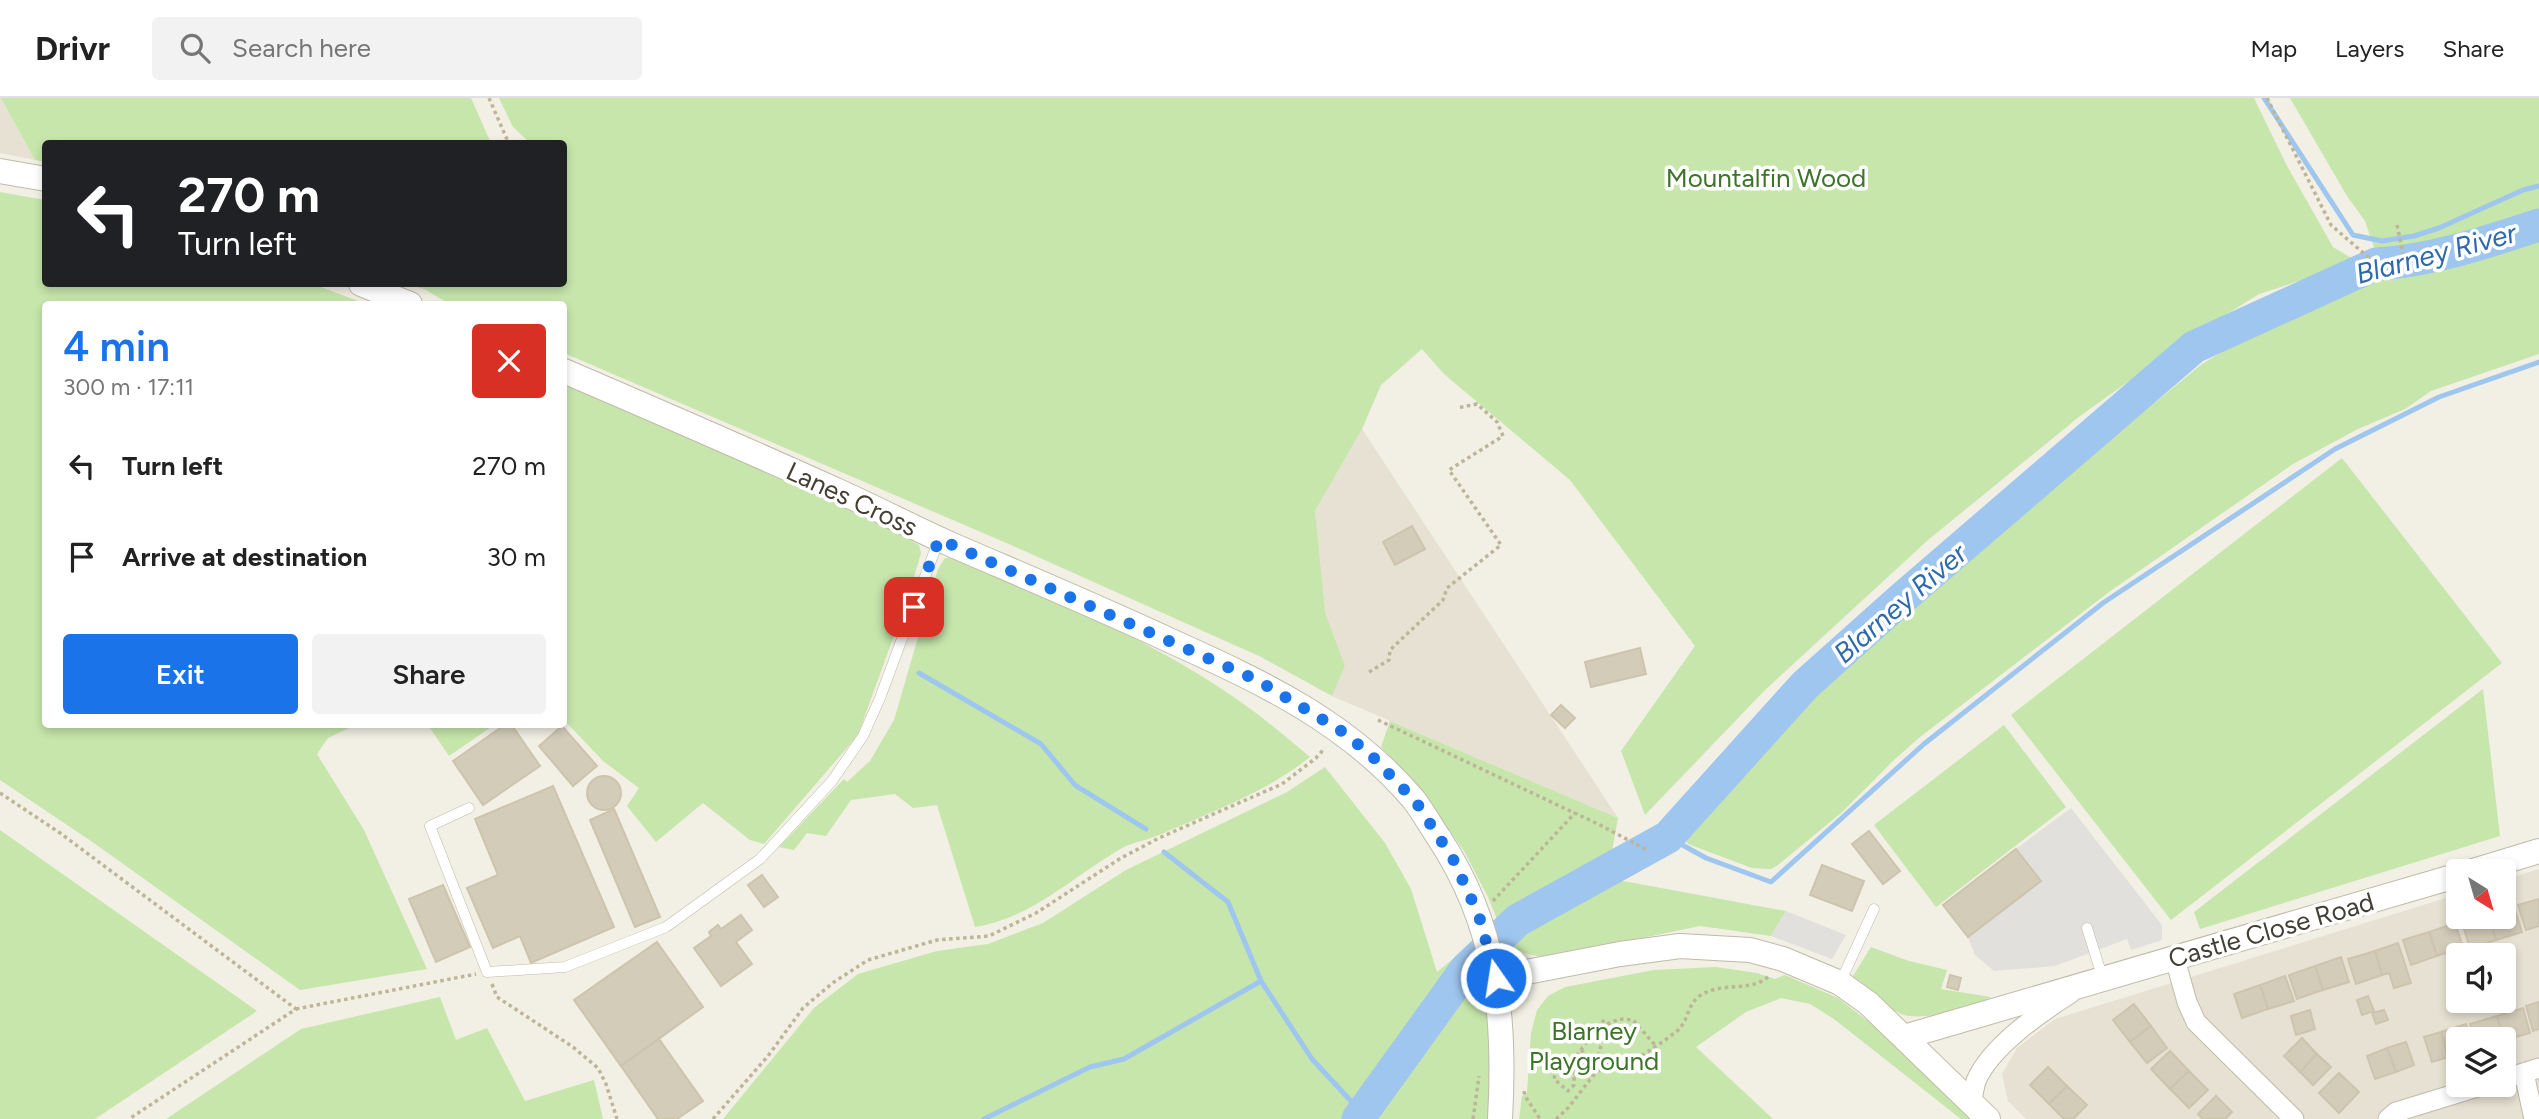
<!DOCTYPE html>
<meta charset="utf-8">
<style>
:root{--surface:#fff;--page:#f2f2f2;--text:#222;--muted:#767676;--line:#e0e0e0;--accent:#1a73e8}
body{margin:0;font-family:Figtree,sans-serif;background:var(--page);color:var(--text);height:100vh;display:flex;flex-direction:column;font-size:26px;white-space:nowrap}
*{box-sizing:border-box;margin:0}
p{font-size:23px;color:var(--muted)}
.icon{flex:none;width:38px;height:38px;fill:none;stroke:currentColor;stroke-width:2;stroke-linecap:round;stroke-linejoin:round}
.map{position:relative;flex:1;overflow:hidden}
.panel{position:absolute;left:42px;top:203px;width:525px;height:427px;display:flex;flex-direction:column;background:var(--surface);border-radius:7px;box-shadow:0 4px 10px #0003}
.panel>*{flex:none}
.top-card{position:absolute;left:42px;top:42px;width:525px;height:147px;border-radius:7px;box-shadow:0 4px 10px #0003;background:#202124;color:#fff;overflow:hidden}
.needle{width:46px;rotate:143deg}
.controls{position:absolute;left:2446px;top:761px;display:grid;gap:14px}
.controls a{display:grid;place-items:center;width:70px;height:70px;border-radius:7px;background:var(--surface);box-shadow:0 4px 10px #0003;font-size:35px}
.pin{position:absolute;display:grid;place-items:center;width:60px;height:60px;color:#fff;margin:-30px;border-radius:14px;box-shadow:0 4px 10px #0006}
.me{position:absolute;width:77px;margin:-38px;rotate:347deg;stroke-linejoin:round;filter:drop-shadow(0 0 5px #0008)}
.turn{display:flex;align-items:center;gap:24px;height:147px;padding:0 21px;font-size:32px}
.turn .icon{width:91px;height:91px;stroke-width:2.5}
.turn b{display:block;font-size:49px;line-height:60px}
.round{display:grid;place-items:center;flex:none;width:74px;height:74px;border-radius:7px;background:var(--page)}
.head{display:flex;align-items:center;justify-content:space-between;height:119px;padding:0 21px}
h1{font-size:42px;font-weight:600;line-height:52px;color:var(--accent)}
.primary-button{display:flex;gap:14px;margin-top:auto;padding:14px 21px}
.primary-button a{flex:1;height:80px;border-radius:7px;background:var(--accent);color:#fff;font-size:28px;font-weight:600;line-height:80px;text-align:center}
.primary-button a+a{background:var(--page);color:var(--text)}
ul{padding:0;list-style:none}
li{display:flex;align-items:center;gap:21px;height:91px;padding:0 21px}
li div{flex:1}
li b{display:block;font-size:26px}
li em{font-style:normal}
header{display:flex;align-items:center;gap:42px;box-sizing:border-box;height:98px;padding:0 35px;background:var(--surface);border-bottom:2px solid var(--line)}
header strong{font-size:33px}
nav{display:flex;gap:38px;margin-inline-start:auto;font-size:24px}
.search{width:490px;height:63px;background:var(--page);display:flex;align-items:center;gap:18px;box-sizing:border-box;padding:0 24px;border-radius:7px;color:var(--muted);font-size:26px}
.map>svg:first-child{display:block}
.residential{fill:#e6e1d2;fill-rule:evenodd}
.green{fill:#c6e6ac}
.parking{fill:#e2e0dc}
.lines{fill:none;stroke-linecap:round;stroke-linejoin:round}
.stream{stroke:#9fc6ef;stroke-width:5}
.river{stroke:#9fc6ef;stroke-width:33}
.building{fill:#d3ccb9;stroke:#cec4ad;stroke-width:2}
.service-casing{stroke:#c0baa9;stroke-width:11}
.minor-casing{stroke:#c0baa9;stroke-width:21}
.tertiary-casing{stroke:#c0baa9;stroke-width:26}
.path{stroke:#beb598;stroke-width:3.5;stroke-dasharray:3.5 3.5;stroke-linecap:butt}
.service{stroke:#fff;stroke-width:10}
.minor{stroke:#fff;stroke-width:19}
.tertiary{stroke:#fff;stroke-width:24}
.route{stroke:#1a73e8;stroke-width:12;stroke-dasharray:0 21.6}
.labels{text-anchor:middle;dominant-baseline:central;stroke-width:7;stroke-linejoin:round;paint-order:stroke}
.park-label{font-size:26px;fill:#3d7428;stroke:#fff}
.street-label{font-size:26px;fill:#433f34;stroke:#fff}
.water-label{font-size:28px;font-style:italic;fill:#2f6aad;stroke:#fff}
</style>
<header>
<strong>Drivr</strong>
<div class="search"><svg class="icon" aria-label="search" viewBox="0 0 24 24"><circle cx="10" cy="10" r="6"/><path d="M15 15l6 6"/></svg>Search here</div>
<nav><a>Map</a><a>Layers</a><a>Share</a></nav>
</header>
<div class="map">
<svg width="2539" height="1021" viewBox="0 0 2539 1021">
<rect width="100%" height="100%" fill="#f2efe4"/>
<g class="residential">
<polygon points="0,0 1,0 35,62 0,55"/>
<polygon points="1362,331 1618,720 1332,598 1345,568 1323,508 1315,413"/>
<path d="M2539,771V1021H2026L2008,1003L2002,976L2017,950L2055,921L2459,796V819H2504V782ZM2459,858H2504V903H2459ZM2459,942H2504V987H2459Z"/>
</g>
<g class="green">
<polygon points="1,0 471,0 491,45 46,46 45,64 35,62"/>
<polygon points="499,0 2254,0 2287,68 2333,149 2358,164 2259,196 2195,236 2080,318 1928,442 1765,592 1645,717 1621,653 1695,548 1570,382 1444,276 1422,251 1381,287 1362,331 1315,413 1325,514 1345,568 1332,598 1259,558 1011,447 564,255 564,206 449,206 426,192 409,186 564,186 564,46 530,45 513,29"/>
<path d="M2290,0H2539V124C2486,141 2433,154 2378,161L2365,123L2347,98Z"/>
<polygon points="0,94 45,102 46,186 313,186 366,206 46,206 46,626 355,627 328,640 317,656 364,732 427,871 300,892 91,743 0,682"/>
<polygon points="2539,134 2539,256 2431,293 2405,311 2358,331 2293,366 2109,494 1920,639 1895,661 1841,715 1778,767 1771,771 1752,770 1688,746 1681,736 1683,729 1704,710 1751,657 1845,562 1899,515 1949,462 2061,382 2202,266 2252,236 2274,228 2335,195 2361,185"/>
<polygon points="564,285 612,304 897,434 919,447 921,455 910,493 858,637 764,746 750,742 703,705 656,744 627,708 639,690 603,663 564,622"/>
<polygon points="2342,360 2502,565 2171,822 2011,617"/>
<path d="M953,459C1055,502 1168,548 1256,615C1274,629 1292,644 1310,659C1265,695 1211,714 1159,737C1148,742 1134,744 1124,749C1074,777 1033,820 975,829L937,707L913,710L895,696L851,702L826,738L807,735L794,752L779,749L844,681L847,684L870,663L894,622L938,471L945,460Z"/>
<polygon points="2483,591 2500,738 2200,831 2194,814"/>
<polygon points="1390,623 1618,720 1607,780 1786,813 1771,838 1700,828 1584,852 1542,859 1524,855 1509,847 1503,836 1488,799 1464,753 1425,698 1381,649"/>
<polygon points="428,627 494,627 449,658"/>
<polygon points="2004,627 2066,709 1936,809 1874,727"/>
<polygon points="1325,669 1385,745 1411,791 1437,874 1454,860 1487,893 1494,970 1489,1021 723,1021 814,910 858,876 937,853 988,846 1043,825 1126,772 1287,694"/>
<polygon points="0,732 257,913 95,1021 0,1021"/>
<path d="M1871,849L1909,863L1947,872L1941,891L1991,899C1972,911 1922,924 1901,916C1883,908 1867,891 1853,878Z"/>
<polygon points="1716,869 1757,875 1775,881 1785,877 1838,900 1874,928 1972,1021 1961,1021 1834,921 1810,906 1781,900 1746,914 1696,949 1773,1021 1519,1021 1522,998 1527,995 1531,935 1537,912 1548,898 1565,889 1654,872"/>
<polygon points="440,899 456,942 487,930 525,1003 594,982 603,1021 166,1021 301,931"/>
</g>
<g class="parking">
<polygon points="2071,710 2162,827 2162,842 2131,852 2127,841 2055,868 1994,873 1975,857 1968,839 2040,783 2016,751"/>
<polygon points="1786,813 1846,837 1832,861 1771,838"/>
</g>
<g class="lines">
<g class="stream">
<polyline points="2264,0 2353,137 2382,143 2414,138 2439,130 2523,92 2539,88"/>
<polyline points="919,575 1041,646 1075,687 1146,731"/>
<polyline points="1668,739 1706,760 1771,784 1924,646 2103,505 2335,351 2439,299 2539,264"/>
<polyline points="1164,754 1228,804 1261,883 1312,961 1362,1015"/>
<polyline points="984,1021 1090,969 1124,961 1261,883"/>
</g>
<path class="river" d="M1358,1021L1466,871L1518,822L1668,739L1805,587L1899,503L2194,249L2376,166C2431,163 2487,144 2539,127"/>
</g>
<g class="building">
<polygon points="1412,428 1425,451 1395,467 1383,444"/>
<polygon points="1640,550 1646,576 1591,589 1585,564"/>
<polygon points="1561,607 1575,620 1565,630 1551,617"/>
<polygon points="506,626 511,626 540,668 483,707 453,663"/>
<polygon points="562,628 597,668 573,688 539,648"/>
<circle cx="604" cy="695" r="17"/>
<polygon points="553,688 614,829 531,865 520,838 493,850 467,790 498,777 475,721"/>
<polygon points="614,711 660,819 635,829 590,722"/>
<polygon points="1869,733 1900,773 1883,786 1852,746"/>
<polygon points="2016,751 2041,783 1968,839 1943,807"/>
<polygon points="1822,767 1864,783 1852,813 1810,797"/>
<polygon points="762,777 778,799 764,809 748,787"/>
<polygon points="443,787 470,849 436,864 409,801"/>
<polygon points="2539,801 2539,828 2526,832 2518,807"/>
<polygon points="2514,809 2522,834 2496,842 2489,819 2504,819 2504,812"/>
<polygon points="741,817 752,832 736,844 752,866 721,888 694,850 711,838 709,834 718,827 721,831"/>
<polygon points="2482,819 2489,819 2496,842 2470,850 2462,825"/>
<polygon points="2455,825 2463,849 2437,858 2429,834"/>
<polygon points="2429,834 2437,858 2411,867 2403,842"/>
<polygon points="657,844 703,909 621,968 574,902"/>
<polygon points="2398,845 2411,885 2394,890 2389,875 2382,877 2375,853"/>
<polygon points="2375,853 2382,877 2356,886 2348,861"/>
<polygon points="2341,859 2349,884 2323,892 2315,868"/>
<polygon points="2315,868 2323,892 2297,901 2289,877"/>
<polygon points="1950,877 1961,880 1958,892 1947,889"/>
<polygon points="2285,878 2294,903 2268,911 2260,887"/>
<polygon points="2260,887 2268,911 2242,920 2234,896"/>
<polygon points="2368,898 2374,913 2362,917 2357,902"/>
<polygon points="2539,904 2539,931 2533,933 2526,908"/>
<polygon points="2134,906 2151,928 2130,944 2113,922"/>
<polygon points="2523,910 2530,935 2504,942 2497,918"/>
<polygon points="2310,912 2315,931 2296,937 2291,918"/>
<polygon points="2384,912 2388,922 2376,926 2372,915"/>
<polygon points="2497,918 2504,942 2475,942 2470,926"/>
<polygon points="2466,926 2471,942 2459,942 2459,956 2448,959 2441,934"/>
<polygon points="2151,928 2167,950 2147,965 2130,944"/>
<polygon points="2441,934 2448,959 2432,964 2424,939"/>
<polygon points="2302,940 2317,956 2300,974 2284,958"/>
<polygon points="659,941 703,1003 677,1021 658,1021 621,968"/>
<polygon points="2406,944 2414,967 2396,974 2387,950"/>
<polygon points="2387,950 2396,974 2375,981 2367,958"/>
<polygon points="2170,953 2189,973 2170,991 2151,971"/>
<polygon points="2317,956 2331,969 2313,987 2300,974"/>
<polygon points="2048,969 2067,988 2049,1006 2030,987"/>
<polygon points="2189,973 2208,992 2189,1010 2170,991"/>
<polygon points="2339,975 2359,994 2339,1015 2319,995"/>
<polygon points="2067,988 2087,1007 2073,1021 2064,1021 2049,1006"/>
<polygon points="2216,998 2232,1014 2225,1021 2203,1021 2198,1016"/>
</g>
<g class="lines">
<g class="service-casing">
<g id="service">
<polyline points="469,710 430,728 487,874 565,869 666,829 760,761 832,683 863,638 880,600 939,441"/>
<polyline points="2087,830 2103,881"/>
<polyline points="1840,885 1874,811"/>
</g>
</g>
<g class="minor-casing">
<g id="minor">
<polyline points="2175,861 2187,904 2196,924 2294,1021"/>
<polyline points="2524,975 2534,1021"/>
<polyline points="2504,981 2539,970"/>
<path d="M1971,1004C1973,998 1974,990 1976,983C1991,948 2040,915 2071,895"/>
<polyline points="2388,1021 2396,1014 2484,987"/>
</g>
</g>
<g class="tertiary-casing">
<g id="tertiary">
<polyline points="0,73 46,81"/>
<polyline points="361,186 410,206"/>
<path d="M564,273C655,312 747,352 838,393C876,410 912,429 950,446C1024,478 1098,509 1171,543C1262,584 1348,624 1414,702C1423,714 1431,728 1439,740C1497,828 1506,918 1500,1021"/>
<polyline points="2470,774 2539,753"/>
<polyline points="1496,880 1620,856 1680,848 1750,852 1783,861 1840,885 1868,905 1988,1021"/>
<polyline points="1904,939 2459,777"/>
</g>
</g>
<g class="path">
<polyline points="489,0 509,46"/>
<polyline points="2267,0 2331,127 2376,166"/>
<polyline points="2397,127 2407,174"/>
<polyline points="1369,574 1389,562 1390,552 1443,502 1447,490 1501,447 1449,372 1503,338 1497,324 1477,306 1457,310"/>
<polyline points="1378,622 1600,727 1649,753"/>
<polyline points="0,695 60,735 296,911 129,1021"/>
<polyline points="1493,803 1575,715"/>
<polyline points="492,886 497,899 573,949 598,970 606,986 617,1021"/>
<polyline points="296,911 476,876"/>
<polyline points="1607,926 1620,921 1633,922 1655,947"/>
<polyline points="1581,952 1594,963"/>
<polyline points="1570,966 1574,978 1574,987 1568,993 1554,981 1556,972 1563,967 1570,966 1603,923 1606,927 1598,960"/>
<polyline points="1596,974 1592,968 1594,963 1598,960 1608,967"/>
<polyline points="1574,978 1592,968"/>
<polyline points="1524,993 1525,998 1540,1021"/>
<polyline points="713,1021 768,958 803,910 834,884 868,862 937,842 989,838 1036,815 1121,760 1159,740 1282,686 1316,660 1325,650"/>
<polyline points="1473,1021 1479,978"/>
<path d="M1556,1021L1568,1010L1596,974L1608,967C1616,968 1622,969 1629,965C1637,961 1674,937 1679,931C1688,922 1688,907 1698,899C1720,882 1752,896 1770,877"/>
</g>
<use href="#service" class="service"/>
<use href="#minor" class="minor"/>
<use href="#tertiary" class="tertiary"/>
</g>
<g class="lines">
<polyline class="route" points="914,509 939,441 1257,582 1340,632 1369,655 1416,704 1453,761 1479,818 1496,880"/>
</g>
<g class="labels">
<g class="park-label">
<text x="1766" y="80">Mountalfin Wood</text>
<text x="1594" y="933">Blarney<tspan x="1594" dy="30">Playground</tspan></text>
</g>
<g class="street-label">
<text transform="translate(852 401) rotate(25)">Lanes Cross</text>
<text transform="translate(2271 832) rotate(-16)">Castle Close Road</text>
</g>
<g class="water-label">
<text transform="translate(2436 155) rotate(-15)">Blarney River</text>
<text transform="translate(1900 505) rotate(-41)">Blarney River</text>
</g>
</g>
</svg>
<div class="controls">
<a><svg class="needle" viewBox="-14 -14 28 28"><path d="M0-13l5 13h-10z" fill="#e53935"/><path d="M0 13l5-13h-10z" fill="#767676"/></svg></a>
<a><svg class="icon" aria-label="sound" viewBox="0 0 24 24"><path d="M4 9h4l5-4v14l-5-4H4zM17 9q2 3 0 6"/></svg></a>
<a><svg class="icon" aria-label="layers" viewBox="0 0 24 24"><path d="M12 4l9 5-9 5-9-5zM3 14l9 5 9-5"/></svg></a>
</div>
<div class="pin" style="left:914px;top:509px;background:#d93025"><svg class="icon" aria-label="arrive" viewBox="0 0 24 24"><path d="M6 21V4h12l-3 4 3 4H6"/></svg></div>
<svg class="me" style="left:1496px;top:880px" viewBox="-20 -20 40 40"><circle r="17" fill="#1a73e8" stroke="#fff" stroke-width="3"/><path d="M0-11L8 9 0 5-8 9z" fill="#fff"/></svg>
<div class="top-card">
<div class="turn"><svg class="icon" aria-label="left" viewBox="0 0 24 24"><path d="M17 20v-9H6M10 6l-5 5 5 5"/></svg><div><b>270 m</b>Turn left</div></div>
</div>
<section class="panel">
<div class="head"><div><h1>4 min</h1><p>300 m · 17:11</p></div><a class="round" style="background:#d93025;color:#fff"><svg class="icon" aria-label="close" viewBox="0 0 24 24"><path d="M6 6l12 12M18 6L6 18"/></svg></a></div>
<ul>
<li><svg class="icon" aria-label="left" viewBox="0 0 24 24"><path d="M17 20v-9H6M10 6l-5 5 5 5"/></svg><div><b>Turn left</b></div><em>270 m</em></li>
<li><svg class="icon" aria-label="arrive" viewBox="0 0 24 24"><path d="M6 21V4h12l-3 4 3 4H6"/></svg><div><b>Arrive at destination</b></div><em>30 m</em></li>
</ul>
<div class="primary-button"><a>Exit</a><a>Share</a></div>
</section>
</div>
